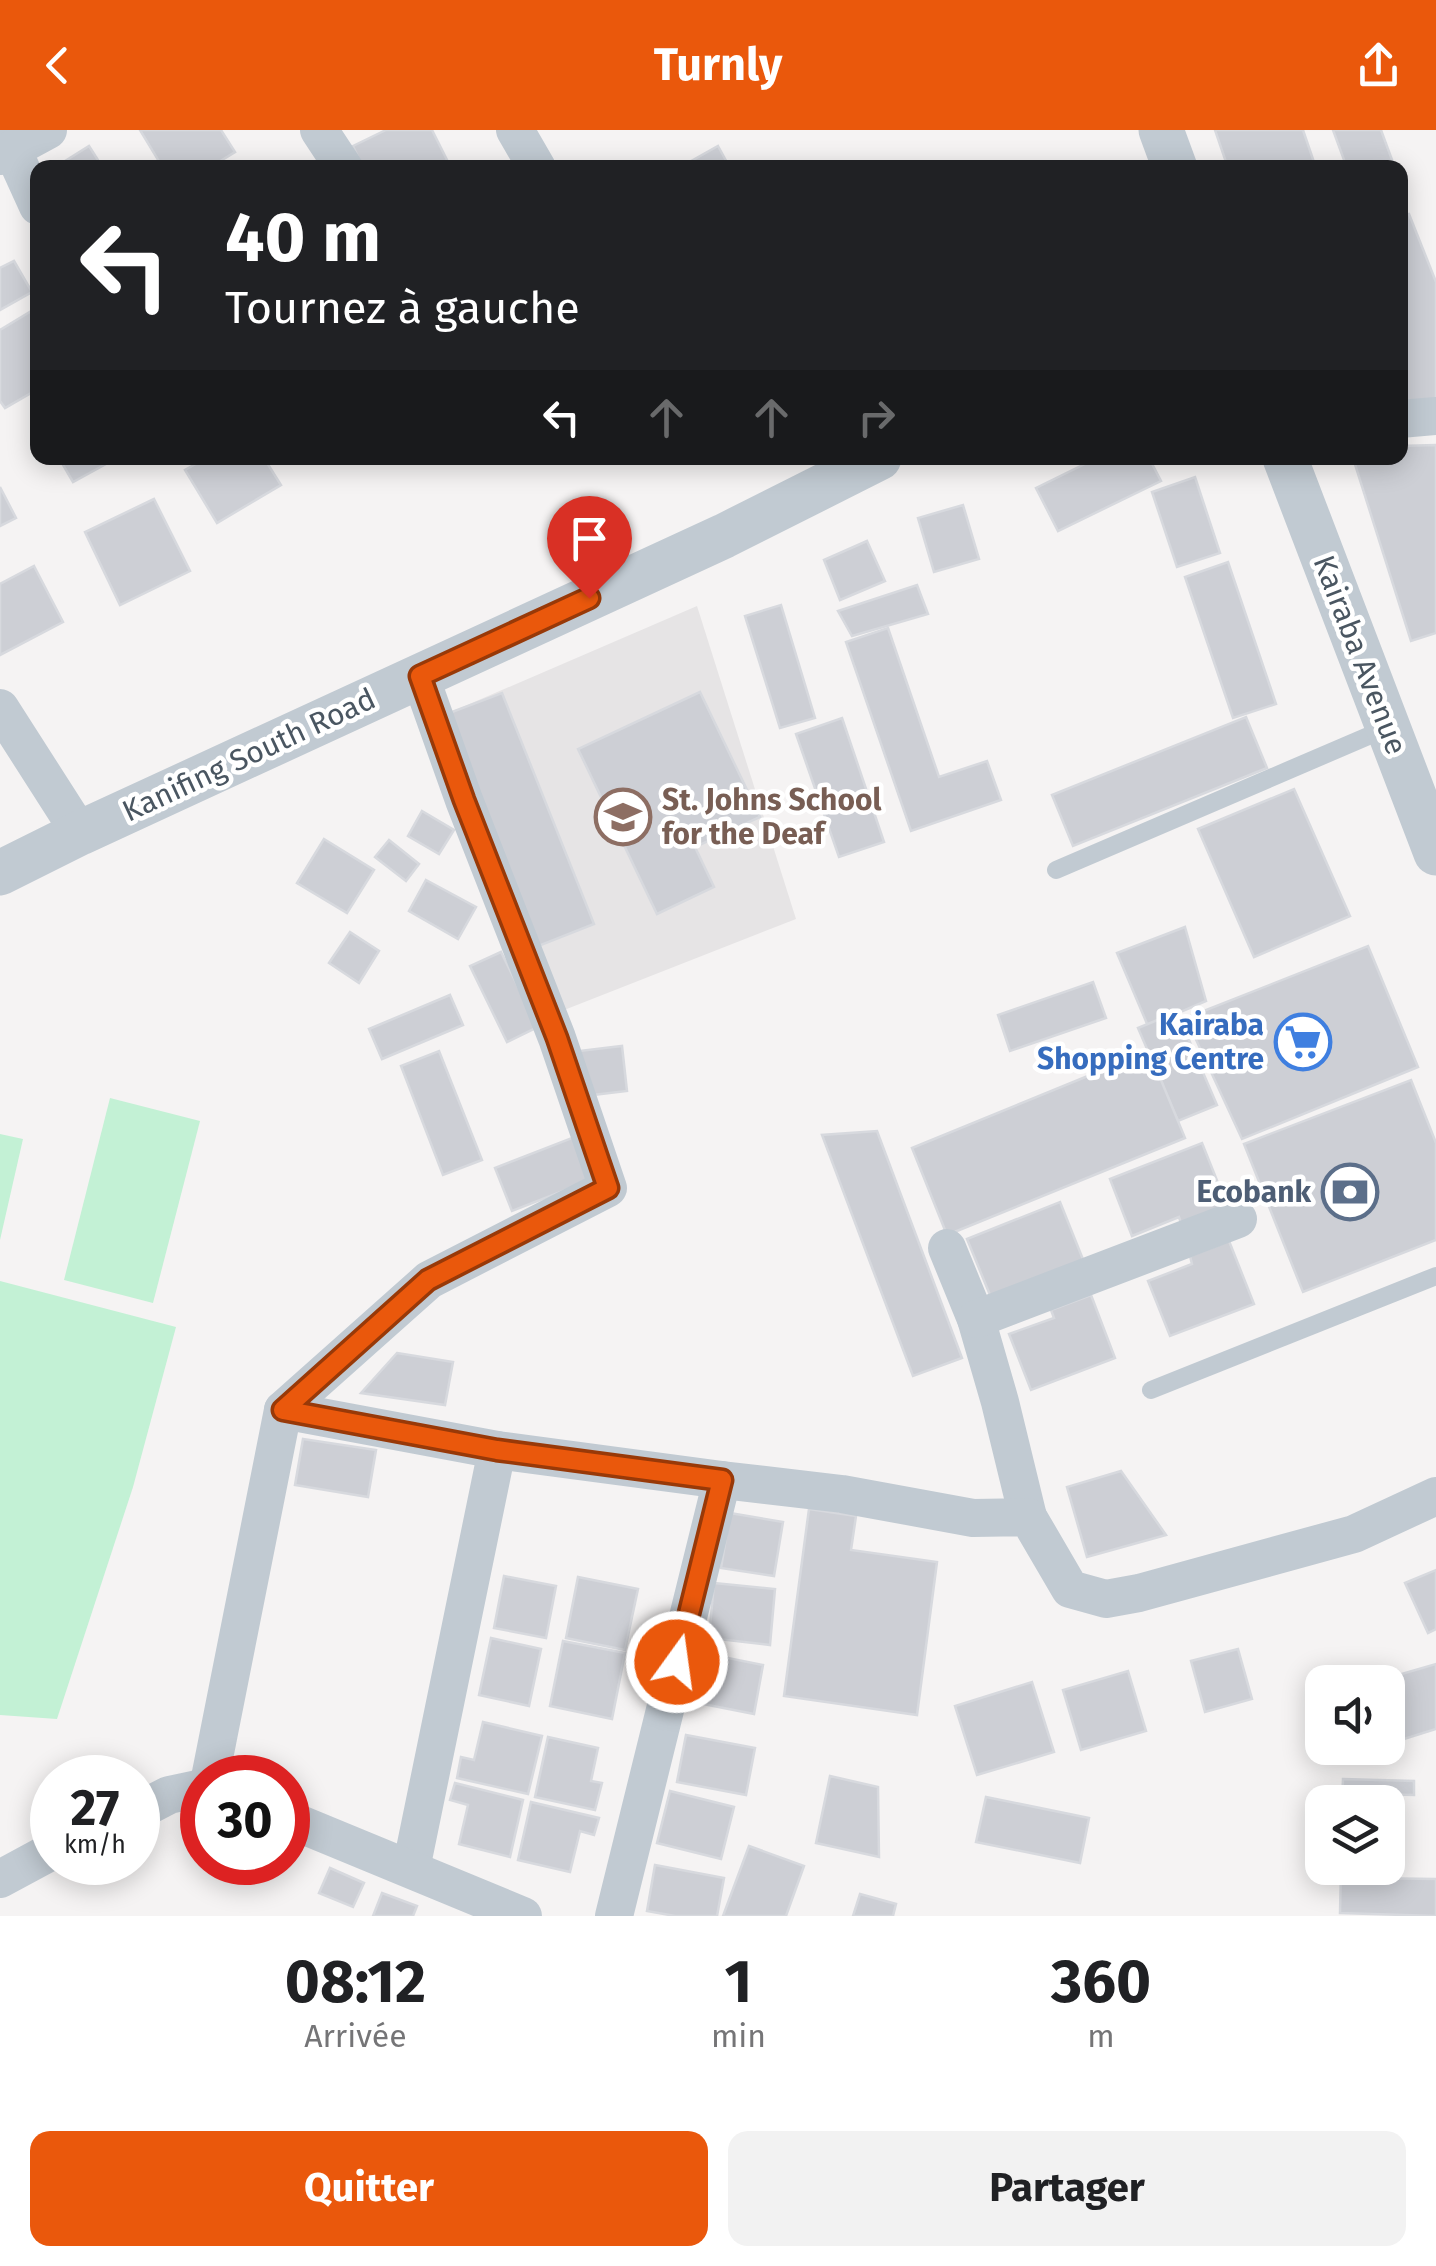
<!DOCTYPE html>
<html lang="fr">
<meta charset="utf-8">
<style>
:root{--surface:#fff;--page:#f2f2f2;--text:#202124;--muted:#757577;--accent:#ea580c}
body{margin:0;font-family:"Fira Sans",sans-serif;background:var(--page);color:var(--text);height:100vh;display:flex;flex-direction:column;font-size:38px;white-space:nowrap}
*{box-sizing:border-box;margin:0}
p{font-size:32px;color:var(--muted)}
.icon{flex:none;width:55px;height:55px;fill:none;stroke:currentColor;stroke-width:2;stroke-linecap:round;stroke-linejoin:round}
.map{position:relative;height:1786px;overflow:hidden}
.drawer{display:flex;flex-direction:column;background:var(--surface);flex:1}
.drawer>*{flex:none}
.banner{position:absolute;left:30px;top:30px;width:1378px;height:305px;border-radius:20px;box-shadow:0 5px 25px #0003;background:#202124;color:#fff;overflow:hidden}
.controls{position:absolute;left:1305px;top:1535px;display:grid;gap:20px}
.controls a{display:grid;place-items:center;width:100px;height:100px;border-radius:20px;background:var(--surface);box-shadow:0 5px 25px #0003;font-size:50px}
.speed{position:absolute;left:30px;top:1625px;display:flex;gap:20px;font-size:50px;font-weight:700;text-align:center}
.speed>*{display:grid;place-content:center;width:130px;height:130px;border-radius:50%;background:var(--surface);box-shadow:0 5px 25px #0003;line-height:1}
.speed small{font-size:25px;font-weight:400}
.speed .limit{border:15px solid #d22;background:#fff;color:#111}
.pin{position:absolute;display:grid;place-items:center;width:85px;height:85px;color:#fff;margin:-102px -42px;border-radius:50% 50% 50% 0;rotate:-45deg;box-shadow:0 0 10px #0007}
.pin .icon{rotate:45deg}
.me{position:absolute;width:110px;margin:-55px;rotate:14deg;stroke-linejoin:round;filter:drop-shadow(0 0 8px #0008)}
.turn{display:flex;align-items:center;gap:35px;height:210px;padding:0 30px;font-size:45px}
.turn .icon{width:130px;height:130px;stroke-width:2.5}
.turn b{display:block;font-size:70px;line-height:85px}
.lanes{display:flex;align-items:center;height:95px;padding:0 30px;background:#0003;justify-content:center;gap:50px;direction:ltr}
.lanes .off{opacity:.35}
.eta{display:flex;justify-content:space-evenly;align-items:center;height:170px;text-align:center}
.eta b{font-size:60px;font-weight:700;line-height:70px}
.action{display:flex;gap:20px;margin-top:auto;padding:20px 30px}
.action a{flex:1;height:115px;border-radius:20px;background:var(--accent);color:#fff;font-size:40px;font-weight:700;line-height:115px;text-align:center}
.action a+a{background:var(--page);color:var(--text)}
header{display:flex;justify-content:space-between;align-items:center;height:130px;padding:0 30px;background:var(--accent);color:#fff;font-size:45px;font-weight:700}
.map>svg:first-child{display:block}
.education{fill:#e6e4e5}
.green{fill:#c3f1d5}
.building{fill:#cdcfd5;stroke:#d7d9de;stroke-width:2.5}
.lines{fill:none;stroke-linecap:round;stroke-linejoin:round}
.service{stroke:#c1cad2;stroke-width:18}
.minor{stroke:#c1cad2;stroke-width:38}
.tertiary{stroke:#c1cad2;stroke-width:45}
.route-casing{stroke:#983908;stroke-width:25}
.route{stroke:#ea580c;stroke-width:18}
.labels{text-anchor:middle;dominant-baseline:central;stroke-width:9;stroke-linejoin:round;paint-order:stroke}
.street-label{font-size:30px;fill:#4a5661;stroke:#fff}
.education-label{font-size:30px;font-weight:bold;fill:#785e54;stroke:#fff;text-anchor:start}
.shop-label{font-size:30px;font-weight:bold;fill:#366cbe;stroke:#fff;text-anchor:end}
.service-label{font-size:30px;font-weight:bold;fill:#4e5e75;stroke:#fff;text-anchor:end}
</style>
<header><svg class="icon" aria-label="back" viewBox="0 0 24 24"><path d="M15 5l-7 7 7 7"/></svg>Turnly<svg class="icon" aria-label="share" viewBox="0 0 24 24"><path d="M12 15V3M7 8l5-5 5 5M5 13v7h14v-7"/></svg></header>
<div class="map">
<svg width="1436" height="1786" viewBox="0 0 1436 1786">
<rect width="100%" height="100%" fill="#f5f3f3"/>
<polygon class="education" points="697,476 796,789 554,884 444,585"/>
<g class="green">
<polygon points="110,968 200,991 153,1173 64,1150"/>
<polygon points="0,1004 23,1009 0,1110"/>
<polygon points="0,1151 176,1197 133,1357 57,1589 0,1585"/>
</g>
<g class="building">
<polygon points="140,0 221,0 235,22 209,38 163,38"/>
<polygon points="386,0 432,0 447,30 431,38 363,38 353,16"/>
<polygon points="1215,0 1303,0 1316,38 1228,38"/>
<polygon points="1333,0 1381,0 1395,38 1347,38"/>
<polygon points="89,16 103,38 54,38"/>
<polygon points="718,16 730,38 688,38 686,34"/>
<polygon points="1409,84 1436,152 1436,274 1400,279 1400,86"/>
<polygon points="14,131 32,162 0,180 0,138"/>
<polygon points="38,177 38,259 5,278 0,271 0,200"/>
<polygon points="1436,315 1436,503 1411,511 1353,328 1400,328 1400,316"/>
<polygon points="59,328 117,328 73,352"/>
<polygon points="206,328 264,328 281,355 217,393 185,340"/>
<polygon points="1097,328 1149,328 1161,351 1058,401 1036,358"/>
<polygon points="1195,347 1220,423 1177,437 1152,362"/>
<polygon points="0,357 16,388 0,396"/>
<polygon points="154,369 190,441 120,475 85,402"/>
<polygon points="963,375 979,429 934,442 918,388"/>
<polygon points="867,411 885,451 840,470 824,430"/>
<polygon points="1228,432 1276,574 1233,588 1185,447"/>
<polygon points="34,436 63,492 0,525 0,454"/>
<polygon points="917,455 928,484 852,506 838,481"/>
<polygon points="781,475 815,588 780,598 745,486"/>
<polygon points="888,498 939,647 987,631 1001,670 911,701 846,512"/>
<polygon points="700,562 760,687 695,717 714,757 657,784 578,619"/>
<polygon points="502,563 594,794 536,817 444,585"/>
<polygon points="1246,587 1267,638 1073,716 1052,665"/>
<polygon points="842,588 884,712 839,727 796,604"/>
<polygon points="1294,659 1350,786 1254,827 1198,699"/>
<polygon points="422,681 454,700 439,724 408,706"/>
<polygon points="324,709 374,740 347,783 297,753"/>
<polygon points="389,710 419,734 406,751 375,727"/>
<polygon points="426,750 476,777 458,809 409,781"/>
<polygon points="1185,797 1206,871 1148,896 1117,823"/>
<polygon points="350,802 379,821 359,853 329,833"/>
<polygon points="1368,816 1418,937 1242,1009 1186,888"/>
<polygon points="501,822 538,897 507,912 470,836"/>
<polygon points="1093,852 1106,888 1010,921 998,885"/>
<polygon points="450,865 463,895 382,929 369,899"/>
<polygon points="1177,882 1217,975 1178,991 1138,898"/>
<polygon points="622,916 627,961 584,966 579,921"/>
<polygon points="439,921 482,1030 443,1045 401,936"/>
<polygon points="1149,921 1185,1008 947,1105 912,1018"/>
<polygon points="1411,950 1436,1013 1436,1110 1303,1162 1244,1014"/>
<polygon points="877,1001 962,1228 913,1246 822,1005"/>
<polygon points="577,1006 594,1049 512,1081 495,1038"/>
<polygon points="1202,1013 1228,1078 1182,1096 1179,1087 1132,1106 1110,1049"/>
<polygon points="1060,1072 1086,1137 990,1165 967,1109"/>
<polygon points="1229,1111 1254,1174 1170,1206 1148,1151 1192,1134 1190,1126"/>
<polygon points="1091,1165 1115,1228 1031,1260 1009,1204 1054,1188 1051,1180"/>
<polygon points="397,1223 453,1232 445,1275 361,1263"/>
<polygon points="303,1309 376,1320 368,1367 295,1355"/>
<polygon points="1121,1341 1166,1405 1087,1427 1067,1357"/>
<polygon points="809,1379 856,1386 851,1420 937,1432 917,1585 784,1566"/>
<polygon points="730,1383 783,1392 774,1446 721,1438"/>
<polygon points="1436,1440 1436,1499 1428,1503 1405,1453"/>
<polygon points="504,1446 556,1456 546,1508 494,1498"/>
<polygon points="578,1447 638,1459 625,1520 566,1508"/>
<polygon points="714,1453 775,1459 770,1515 709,1508"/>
<polygon points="491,1508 541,1519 529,1576 479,1565"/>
<polygon points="563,1511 625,1523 612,1589 550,1576"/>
<polygon points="1238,1519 1252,1569 1205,1582 1191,1531"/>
<polygon points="703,1523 763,1535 754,1584 693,1572"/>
<polygon points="1436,1534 1436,1599 1388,1614 1388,1552 1374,1552"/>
<polygon points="1128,1541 1146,1601 1081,1620 1063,1560"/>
<polygon points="1032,1552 1054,1622 977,1645 955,1576"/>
<polygon points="483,1592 542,1606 528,1664 457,1648 461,1627 474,1630"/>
<polygon points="686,1605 755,1618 746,1665 677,1652"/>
<polygon points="548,1607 598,1618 591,1651 602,1653 595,1680 535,1667"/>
<polygon points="830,1646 878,1657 879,1727 816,1713"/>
<polygon points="1343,1649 1414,1651 1414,1665 1368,1664 1368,1672 1342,1672"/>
<polygon points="455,1653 523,1670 510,1727 459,1714 468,1675 450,1670"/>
<polygon points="670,1661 734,1677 721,1729 657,1713"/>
<polygon points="986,1667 1089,1688 1080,1733 976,1712"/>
<polygon points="531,1672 599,1688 594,1705 580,1701 570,1742 518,1730"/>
<polygon points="749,1716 804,1736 786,1786 723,1786"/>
<polygon points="655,1735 724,1748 717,1786 675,1786 647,1781"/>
<polygon points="330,1738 364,1753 353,1777 319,1763"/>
<polygon points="1341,1738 1366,1738 1366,1748 1436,1749 1436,1786 1340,1783"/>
<polygon points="382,1763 417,1776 413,1786 373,1786"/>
<polygon points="860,1764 896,1774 893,1786 853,1786"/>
</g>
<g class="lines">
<g class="service">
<polyline points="1056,740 1387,598"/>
<polyline points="1151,1260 1436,1146"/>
</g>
<g class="minor">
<polyline points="1,0 12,19 38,76"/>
<polyline points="319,0 344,38"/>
<polyline points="515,0 537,38"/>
<polyline points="0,26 48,0"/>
<polyline points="1400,289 1436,286"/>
<polyline points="0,578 80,703"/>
<polyline points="947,1118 976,1189 1000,1272 1028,1387"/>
<polyline points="976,1189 1238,1089"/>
<polyline points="283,1280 429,1150 608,1058 557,908 464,670 420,546"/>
<polyline points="497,1320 722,1350 614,1786"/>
<polyline points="722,1350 842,1364 973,1388 1028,1387 1070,1459 1106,1469 1139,1463 1354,1404 1436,1366"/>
<polyline points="210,1648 283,1280 497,1320 411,1739"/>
<polyline points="138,1681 169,1665 202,1658"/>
<polyline points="288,1689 523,1786"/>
<polyline points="0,1749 52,1721"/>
</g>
<g class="tertiary">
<polyline points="1161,0 1175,38"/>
<polyline points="1285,328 1436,723"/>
<polyline points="0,743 80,703 724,406 879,328"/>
</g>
</g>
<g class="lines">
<g class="route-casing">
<polyline id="route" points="589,468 420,546 464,670 557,908 608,1058 428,1150 283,1280 497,1320 722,1350 677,1532"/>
</g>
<use href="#route" class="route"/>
</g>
<defs>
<g id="school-ring" transform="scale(2.875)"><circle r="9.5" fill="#fff" stroke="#8d6e63" stroke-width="1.5"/><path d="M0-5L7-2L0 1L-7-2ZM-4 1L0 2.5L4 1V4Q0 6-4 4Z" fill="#8d6e63"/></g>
<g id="supermarket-ring" transform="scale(2.875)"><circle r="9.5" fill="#fff" stroke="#3f7fe0" stroke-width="1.5"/><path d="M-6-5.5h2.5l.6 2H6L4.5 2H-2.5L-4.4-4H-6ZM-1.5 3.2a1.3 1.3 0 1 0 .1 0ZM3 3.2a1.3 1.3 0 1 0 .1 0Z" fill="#3f7fe0"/></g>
<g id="bank-ring" transform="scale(2.875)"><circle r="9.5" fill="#fff" stroke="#5c6f8a" stroke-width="1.5"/><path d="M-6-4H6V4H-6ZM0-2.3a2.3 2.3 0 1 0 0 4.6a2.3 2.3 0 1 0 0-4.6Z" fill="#5c6f8a"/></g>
</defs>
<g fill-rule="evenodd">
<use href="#school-ring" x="623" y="687"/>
<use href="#supermarket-ring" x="1303" y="912"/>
<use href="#bank-ring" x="1350" y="1062"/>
</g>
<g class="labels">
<g class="street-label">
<text transform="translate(1360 525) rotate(69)">Kairaba Avenue</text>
<text transform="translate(249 625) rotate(-25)">Kanifing South Road</text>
</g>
<g class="education-label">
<text x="662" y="670">St. Johns School<tspan x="662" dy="34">for the Deaf</tspan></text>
</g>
<g class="shop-label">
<text x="1264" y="895">Kairaba<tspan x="1264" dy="34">Shopping Centre</tspan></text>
</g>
<g class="service-label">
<text x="1311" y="1062">Ecobank</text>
</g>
</g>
</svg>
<div class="controls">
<a><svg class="icon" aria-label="sound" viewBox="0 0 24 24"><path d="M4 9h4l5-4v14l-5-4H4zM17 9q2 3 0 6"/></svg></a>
<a><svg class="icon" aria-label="layers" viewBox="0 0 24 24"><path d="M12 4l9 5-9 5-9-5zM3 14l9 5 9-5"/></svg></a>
</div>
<div class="speed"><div>27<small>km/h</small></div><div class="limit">30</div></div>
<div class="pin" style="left:589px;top:468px;background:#d93025"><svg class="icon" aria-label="arrive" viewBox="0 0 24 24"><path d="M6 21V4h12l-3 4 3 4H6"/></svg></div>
<svg class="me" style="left:677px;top:1532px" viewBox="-20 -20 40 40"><circle r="17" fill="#ea580c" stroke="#fff" stroke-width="3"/><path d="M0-11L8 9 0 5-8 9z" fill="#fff"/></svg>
<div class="banner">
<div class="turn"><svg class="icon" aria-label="left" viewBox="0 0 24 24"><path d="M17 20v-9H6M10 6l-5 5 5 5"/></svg><div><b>40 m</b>Tournez à gauche</div></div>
<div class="lanes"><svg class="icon" aria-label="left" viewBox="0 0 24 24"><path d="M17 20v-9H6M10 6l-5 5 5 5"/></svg><svg class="icon off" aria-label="ahead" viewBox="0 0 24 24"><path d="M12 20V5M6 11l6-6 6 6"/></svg><svg class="icon off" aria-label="ahead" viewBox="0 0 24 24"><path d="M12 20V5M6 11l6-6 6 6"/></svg><svg class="icon off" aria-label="right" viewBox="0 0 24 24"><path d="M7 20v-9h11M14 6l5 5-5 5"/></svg></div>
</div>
</div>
<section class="drawer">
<div class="eta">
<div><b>08:12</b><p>Arrivée</p></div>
<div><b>1</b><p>min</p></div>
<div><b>360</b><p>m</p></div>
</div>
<div class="action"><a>Quitter</a><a>Partager</a></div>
</section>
